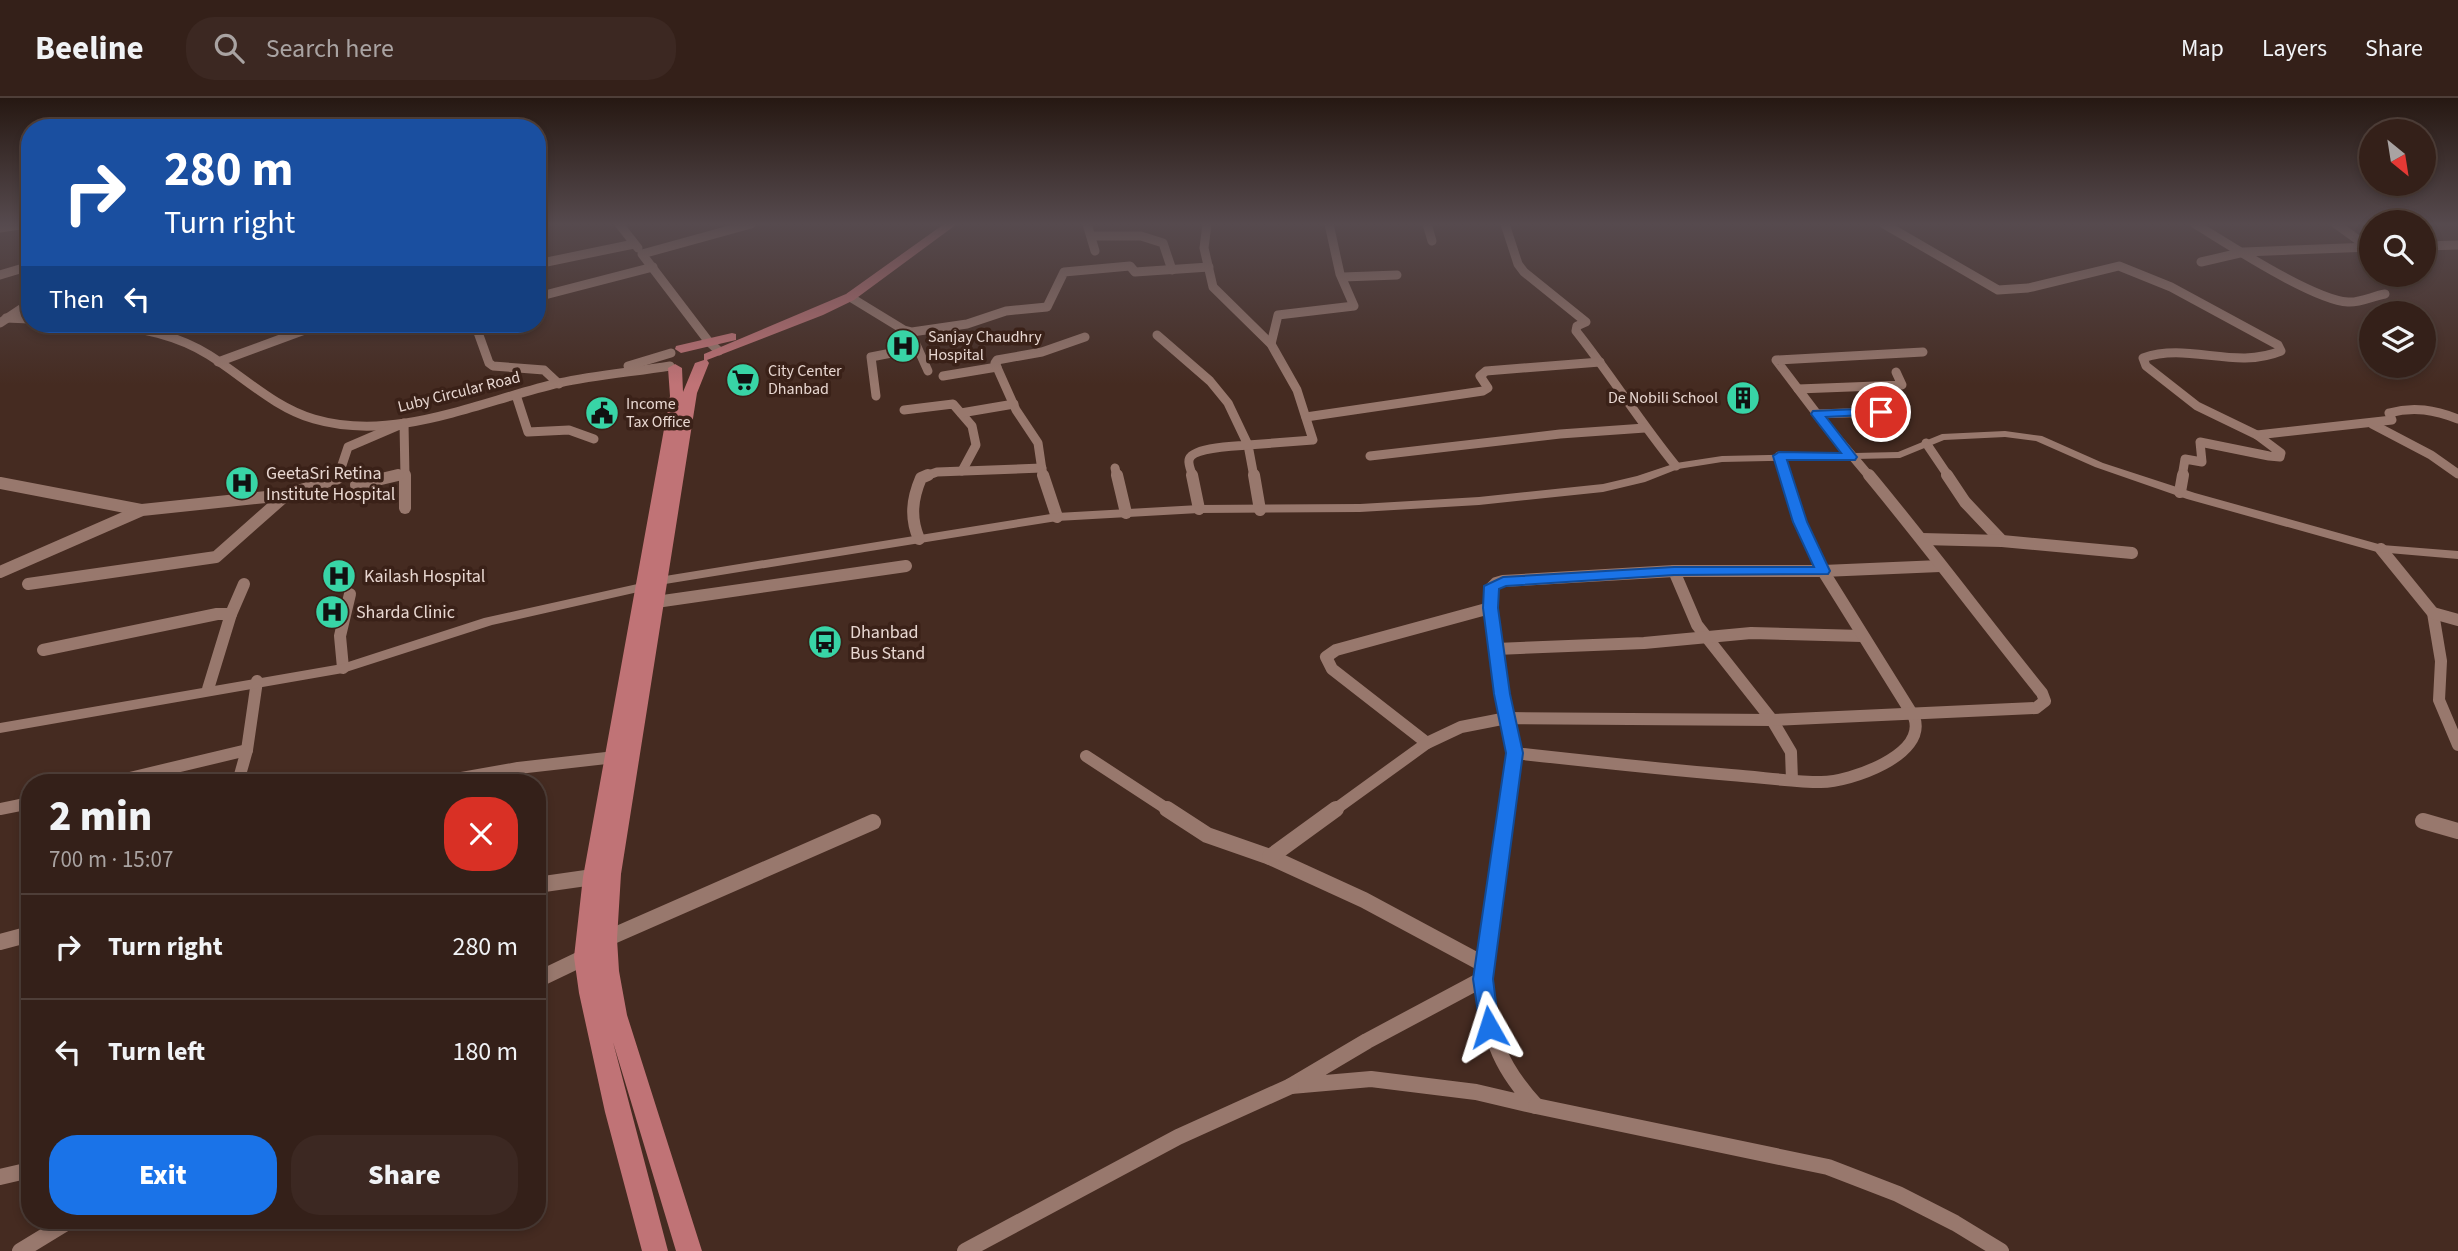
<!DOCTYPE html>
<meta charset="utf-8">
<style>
:root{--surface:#342019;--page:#3c2822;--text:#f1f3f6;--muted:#a9a3a2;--line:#4e3e38;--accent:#1a73e8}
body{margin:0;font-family:"Source Sans 3",sans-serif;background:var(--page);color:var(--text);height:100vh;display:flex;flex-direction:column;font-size:26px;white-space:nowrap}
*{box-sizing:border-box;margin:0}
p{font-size:23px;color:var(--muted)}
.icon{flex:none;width:38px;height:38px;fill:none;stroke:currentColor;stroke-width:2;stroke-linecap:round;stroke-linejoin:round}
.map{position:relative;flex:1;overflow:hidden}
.drawer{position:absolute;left:21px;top:676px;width:525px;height:455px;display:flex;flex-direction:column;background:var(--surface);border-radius:28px;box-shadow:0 4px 10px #0003,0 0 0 2px var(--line)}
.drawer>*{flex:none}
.guide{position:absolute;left:21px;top:21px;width:525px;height:214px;border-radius:28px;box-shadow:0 4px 10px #0003,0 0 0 2px var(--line);background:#1a4fa0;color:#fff;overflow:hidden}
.needle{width:46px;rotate:150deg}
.controls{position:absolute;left:2359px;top:21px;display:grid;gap:14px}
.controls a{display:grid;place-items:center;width:77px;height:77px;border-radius:50%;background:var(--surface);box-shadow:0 4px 10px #0003,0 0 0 2px var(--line);font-size:35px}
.pin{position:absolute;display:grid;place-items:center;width:60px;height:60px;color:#fff;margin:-30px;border:4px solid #fff;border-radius:50%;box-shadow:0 2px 7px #0007}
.me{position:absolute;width:77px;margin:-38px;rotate:354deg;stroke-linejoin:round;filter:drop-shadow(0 0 5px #0008)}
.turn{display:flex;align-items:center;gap:24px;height:147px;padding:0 28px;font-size:32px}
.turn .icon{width:91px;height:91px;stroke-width:2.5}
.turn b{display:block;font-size:49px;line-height:60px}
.then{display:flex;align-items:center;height:66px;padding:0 28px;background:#0003;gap:14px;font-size:26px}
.round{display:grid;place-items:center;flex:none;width:74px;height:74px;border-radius:28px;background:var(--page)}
.overview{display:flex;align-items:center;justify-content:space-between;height:119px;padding:0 28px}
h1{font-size:42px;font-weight:800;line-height:52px}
.cta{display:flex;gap:14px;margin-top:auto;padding:14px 28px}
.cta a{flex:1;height:80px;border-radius:28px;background:var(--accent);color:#fff;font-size:28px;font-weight:800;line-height:80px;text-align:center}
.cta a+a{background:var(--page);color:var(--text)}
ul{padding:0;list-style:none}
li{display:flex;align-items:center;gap:21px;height:105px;padding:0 28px;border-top:2px solid var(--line)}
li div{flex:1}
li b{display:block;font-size:26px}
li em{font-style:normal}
header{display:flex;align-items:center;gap:42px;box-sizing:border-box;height:98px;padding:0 35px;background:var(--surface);border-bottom:2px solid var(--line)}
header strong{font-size:33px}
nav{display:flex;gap:38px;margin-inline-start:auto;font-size:24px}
.search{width:490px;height:63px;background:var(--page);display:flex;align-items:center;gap:18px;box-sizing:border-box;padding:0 24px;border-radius:28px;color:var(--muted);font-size:26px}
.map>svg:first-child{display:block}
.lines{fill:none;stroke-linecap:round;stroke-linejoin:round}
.minor-far2{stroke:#98786d;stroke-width:9}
.minor-far1{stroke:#98786d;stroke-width:12}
.minor{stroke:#98786d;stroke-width:16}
.tertiary{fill:#98786d;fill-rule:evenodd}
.primary{fill:#c07376;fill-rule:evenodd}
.route{fill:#1a73e8;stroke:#114b97;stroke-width:2}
.labels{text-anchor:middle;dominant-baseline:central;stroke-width:7;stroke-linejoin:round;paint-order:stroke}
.far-poi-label{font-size:16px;fill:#e8d7d1;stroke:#3a2118;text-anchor:start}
.far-street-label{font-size:16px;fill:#e8d7d1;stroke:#3a2118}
.poi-label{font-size:18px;fill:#e8d7d1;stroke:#3a2118;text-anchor:start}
</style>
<header>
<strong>Beeline</strong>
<div class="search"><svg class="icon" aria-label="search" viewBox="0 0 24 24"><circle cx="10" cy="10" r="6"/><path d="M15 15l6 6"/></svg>Search here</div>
<nav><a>Map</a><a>Layers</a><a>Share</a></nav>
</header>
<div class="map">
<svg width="2458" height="1153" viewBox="0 0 2458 1153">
<rect width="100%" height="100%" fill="#452b21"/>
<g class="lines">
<g class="minor-far2">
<polyline points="619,126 638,150"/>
<polyline points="1087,126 1095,153"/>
<polyline points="1207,126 1204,150 1213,189 1271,246 1297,292 1313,342 1248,347 1254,379"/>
<polyline points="1427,126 1432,143"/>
<path d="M1505,126L1518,166L1524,174L1586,224L1577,228L1576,233C1611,277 1640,324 1676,368"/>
<path d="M1884,126L1998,192L2028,190L2119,168L2171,189L2278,247L2281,253C2235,272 2188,244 2143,260L2146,268L2197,308L2257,337L2281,355L2280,359L2269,358L2200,344L2202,364L2185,361L2182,379"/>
<path d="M2195,126C2228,146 2313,202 2348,204C2360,205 2373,198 2385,196"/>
<polyline points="2336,126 2368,149"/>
<polyline points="0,130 26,126"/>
<polyline points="1091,138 1141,138 1163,145 1172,172"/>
<polyline points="2424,148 2458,147"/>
<polyline points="2201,164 2244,154 2371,149"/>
<polyline points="537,166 634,146"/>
<polyline points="0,177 30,168"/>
<polyline points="1343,179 1397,177"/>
<polyline points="537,199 653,169"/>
<polyline points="850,199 904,232 912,234 967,226 1006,213 1047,209 1064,174 1130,168 1135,174 1209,169"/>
<polyline points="6,220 30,221"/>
<polyline points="0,225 30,205"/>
<path d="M103,226C141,230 177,237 209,257C244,279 275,310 314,321C396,345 480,303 559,285C595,277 633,274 670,268"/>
<polyline points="475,226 489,265 493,268 544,272 559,286"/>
<path d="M1157,237L1210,283L1228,305L1248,347C1237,348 1191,349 1189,362C1188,367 1192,375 1193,379"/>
<polyline points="915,244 928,273"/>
<polyline points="1271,246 1278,217 1354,208 1340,176 1329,126"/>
<polyline points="719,253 709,244 642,156 751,126"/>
<polyline points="218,264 321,226"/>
<polyline points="628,268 671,255"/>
<polyline points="943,278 997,269"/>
<polyline points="1798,291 1776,262 1923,254"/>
<polyline points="516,297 528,334 569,332 594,341"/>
<polyline points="876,298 871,259 917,250"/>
<polyline points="904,312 953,306 972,328 976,347 962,373"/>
<polyline points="961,315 1014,306"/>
<polyline points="1817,316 1798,291 1902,287 1896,274"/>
<polyline points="1306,319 1483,293 1488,290 1480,278 1486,273 1600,264"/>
<polyline points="2372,326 2431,357 2458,376"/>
<path d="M2257,337L2392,322L2389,315C2414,308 2435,312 2458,321"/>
<polyline points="1926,345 1949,379"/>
<polyline points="1370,358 1560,336 1645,330"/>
<polyline points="1779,358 1786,379"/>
<polyline points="1115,370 1117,379"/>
<polyline points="338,379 348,349 404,325 405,379"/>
<polyline points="390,379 404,376"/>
<polyline points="923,379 937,374 1042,370"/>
<polyline points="1043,379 1038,345 1016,312 995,265 997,262 1042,254 1085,239"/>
<polyline points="1870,379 1817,316 1903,313"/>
</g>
<g class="minor-far1">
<polyline points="405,377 405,410"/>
<polyline points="1043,377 1057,419"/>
<polyline points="1117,377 1126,415"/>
<polyline points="1192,377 1199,411"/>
<polyline points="1254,377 1260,412"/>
<polyline points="1947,377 1965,404 2002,443"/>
<polyline points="0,385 141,412"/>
<polyline points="356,387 398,377"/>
<polyline points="2180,394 2183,377"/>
<path d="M919,441C910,420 912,401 921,380L928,377"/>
<polyline points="1922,441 2002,443 2132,455"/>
<polyline points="2381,451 2433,515 2441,563 2439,602 2458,647"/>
<polyline points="1674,473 1697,527 1772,622 1791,654 1792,682"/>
<polyline points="0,474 142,412 285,397"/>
<polyline points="28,486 216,459 286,397 338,380 339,377"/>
<polyline points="656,504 906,468"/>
<polyline points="1490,510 1502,596 1514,655 1506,713"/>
<polyline points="2433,515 2458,522"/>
<polyline points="231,516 244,486"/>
<polyline points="1496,551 1644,545 1751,535 1862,538"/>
<polyline points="43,552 217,516 231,516 208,591"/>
<polyline points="343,570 340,538 350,496"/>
<polyline points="1427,645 1332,571 1326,559 1336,552 1490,510 1489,492 1496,485 1503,483 1674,473 1823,473 1940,468"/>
<path d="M1514,655C1586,663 1658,671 1731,677C1761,679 1791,684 1821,684C1850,684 1928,657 1914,619L1823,473L1800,424L1785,377"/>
<polyline points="1086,658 1170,713"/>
<polyline points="113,684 247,652"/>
<polyline points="238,684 247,652 257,583"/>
<polyline points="439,684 518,670 615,659"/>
<polyline points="0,711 30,705"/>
<path d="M1333,713L1427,645L1461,629L1507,620L1772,622L2036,610L2045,603L2042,595C1984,523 1928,448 1869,377"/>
</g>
<g class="minor">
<polyline points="1167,711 1207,737 1270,759 1364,802 1485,867"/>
<polyline points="2423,723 2458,733"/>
<polyline points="1270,759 1336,711"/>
<polyline points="537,787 593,779"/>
<polyline points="606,841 873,724"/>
<polyline points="0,844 30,836"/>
<polyline points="1484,873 1506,711"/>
<path d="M1483,881C1491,939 1496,964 1536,1008L1476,994L1371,981L1291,988L1367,943Z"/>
<polyline points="537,882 585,859"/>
<polyline points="1536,1008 1828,1069 1898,1096 1955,1125 2001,1153"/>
<polyline points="0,1079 30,1072"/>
<polyline points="20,1153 71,1122"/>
<polyline points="965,1153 1178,1039 1291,988"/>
</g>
<g class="tertiary">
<polygon points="2005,333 2042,338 2103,365 2195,395 2382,447 2458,453 2458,461 2377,454 2187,401 2095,369 2036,343 2005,339 1944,342 1900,360 1722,364 1678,371 1645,384 1603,394 1479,407 1360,414 1199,415 1057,423 659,487 653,483 659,479 1057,415 1199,407 1360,406 1479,399 1603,386 1637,378 1676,365 1722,358 1898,354 1942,336"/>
<polygon points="642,485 647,486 649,489 647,492 492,527 343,575 0,635 0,625 342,566 484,520"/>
</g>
<g class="primary">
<polygon points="944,126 957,126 854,202 823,217 707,262 709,265 697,295 621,776 617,841 619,873 627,917 702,1153 676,1153 613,944 668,1153 642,1153 605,1014 579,895 574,859 583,779 670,298 668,270 675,266 682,270 683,294 695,265 704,262 704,256 846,196"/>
<polygon points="732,235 736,236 736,242 681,255 675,251 676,248"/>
</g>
</g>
<linearGradient id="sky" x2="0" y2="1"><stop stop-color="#261812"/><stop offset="0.44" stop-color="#564a4e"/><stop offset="1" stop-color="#564a4e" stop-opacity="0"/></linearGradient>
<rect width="2458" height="287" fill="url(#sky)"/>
<polygon class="route" points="1881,310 1886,311 1886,316 1826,319 1857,359 1855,362 1787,362 1807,424 1830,473 1828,476 1674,477 1506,488 1499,491 1498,510 1510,596 1523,655 1493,881 1499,929 1496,935 1489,938 1481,935 1473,881 1506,655 1494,596 1483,510 1484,488 1503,479 1674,469 1814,469 1793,424 1773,358 1779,354 1841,355 1811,316 1813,313"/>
<defs>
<g id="hospital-disc" transform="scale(1.75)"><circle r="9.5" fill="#38d4a6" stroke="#3a2118"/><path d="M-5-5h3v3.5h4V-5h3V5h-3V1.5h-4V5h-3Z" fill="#111"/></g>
<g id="supermarket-disc" transform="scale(1.75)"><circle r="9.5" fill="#38d4a6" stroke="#3a2118"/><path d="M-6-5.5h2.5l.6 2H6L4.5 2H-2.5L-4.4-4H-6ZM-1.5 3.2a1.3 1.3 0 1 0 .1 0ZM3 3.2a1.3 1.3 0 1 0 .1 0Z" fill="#111"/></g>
<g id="building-disc" transform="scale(1.75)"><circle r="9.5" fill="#38d4a6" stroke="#3a2118"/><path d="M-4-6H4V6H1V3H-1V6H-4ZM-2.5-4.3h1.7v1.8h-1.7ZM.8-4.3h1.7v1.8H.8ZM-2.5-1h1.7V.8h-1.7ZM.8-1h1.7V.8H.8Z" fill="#111"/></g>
<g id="civic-disc" transform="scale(1.75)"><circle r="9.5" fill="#38d4a6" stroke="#3a2118"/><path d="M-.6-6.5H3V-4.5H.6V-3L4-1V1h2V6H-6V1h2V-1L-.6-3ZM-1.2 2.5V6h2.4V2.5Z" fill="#111"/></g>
<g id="bus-disc" transform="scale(1.75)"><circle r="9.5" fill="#38d4a6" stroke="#3a2118"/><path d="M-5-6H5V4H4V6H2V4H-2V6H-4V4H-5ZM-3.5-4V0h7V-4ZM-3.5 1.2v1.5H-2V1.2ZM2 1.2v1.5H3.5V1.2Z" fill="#111"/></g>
</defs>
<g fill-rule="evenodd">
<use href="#hospital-disc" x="903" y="248"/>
<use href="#supermarket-disc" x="743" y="282"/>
<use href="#building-disc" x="1743" y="300"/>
<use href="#civic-disc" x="602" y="315"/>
<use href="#hospital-disc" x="242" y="385"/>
<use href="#hospital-disc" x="339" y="478"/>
<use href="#hospital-disc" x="332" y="514"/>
<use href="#bus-disc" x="825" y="544"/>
</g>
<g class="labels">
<g class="far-poi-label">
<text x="928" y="239">Sanjay Chaudhry<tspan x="928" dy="18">Hospital</tspan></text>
<text x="768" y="273">City Center<tspan x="768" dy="18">Dhanbad</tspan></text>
<text x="1718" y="300" text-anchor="end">De Nobili School</text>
<text x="626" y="306">Income<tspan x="626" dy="18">Tax Office</tspan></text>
</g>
<g class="far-street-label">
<text transform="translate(459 294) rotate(-14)">Luby Circular Road</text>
</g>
<g class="poi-label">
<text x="266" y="375">GeetaSri Retina<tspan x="266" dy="21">Institute Hospital</tspan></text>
<text x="364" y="478">Kailash Hospital</text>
<text x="356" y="514">Sharda Clinic</text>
<text x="850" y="534">Dhanbad<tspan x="850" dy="21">Bus Stand</tspan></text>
</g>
</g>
</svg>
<div class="controls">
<a><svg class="needle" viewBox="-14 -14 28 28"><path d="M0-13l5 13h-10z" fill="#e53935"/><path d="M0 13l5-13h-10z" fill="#a9a3a2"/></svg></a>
<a><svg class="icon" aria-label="search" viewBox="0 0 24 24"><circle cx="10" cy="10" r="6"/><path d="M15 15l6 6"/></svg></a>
<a><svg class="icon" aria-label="layers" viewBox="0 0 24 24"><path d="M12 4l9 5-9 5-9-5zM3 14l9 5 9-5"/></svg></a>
</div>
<div class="pin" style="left:1881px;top:314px;background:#d93025"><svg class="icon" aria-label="arrive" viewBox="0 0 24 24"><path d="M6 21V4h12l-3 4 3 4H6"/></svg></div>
<svg class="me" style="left:1489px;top:929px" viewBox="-20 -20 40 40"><path d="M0-17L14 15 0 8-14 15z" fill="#1a73e8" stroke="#fff" stroke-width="4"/></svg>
<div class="guide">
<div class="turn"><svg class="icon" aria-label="right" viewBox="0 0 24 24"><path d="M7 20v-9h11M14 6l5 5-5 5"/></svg><div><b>280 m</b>Turn right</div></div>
<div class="then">Then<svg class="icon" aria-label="left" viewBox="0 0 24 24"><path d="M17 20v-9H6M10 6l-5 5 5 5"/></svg></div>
</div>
<section class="drawer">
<div class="overview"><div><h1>2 min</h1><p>700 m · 15:07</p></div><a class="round" style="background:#d93025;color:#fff"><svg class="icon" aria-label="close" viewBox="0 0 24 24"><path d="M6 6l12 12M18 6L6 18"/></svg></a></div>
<ul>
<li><svg class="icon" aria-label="right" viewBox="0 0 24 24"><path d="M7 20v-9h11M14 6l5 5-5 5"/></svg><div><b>Turn right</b></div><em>280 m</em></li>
<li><svg class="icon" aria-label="left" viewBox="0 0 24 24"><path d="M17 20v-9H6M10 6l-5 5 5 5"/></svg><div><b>Turn left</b></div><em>180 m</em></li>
</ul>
<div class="cta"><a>Exit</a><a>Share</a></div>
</section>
</div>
